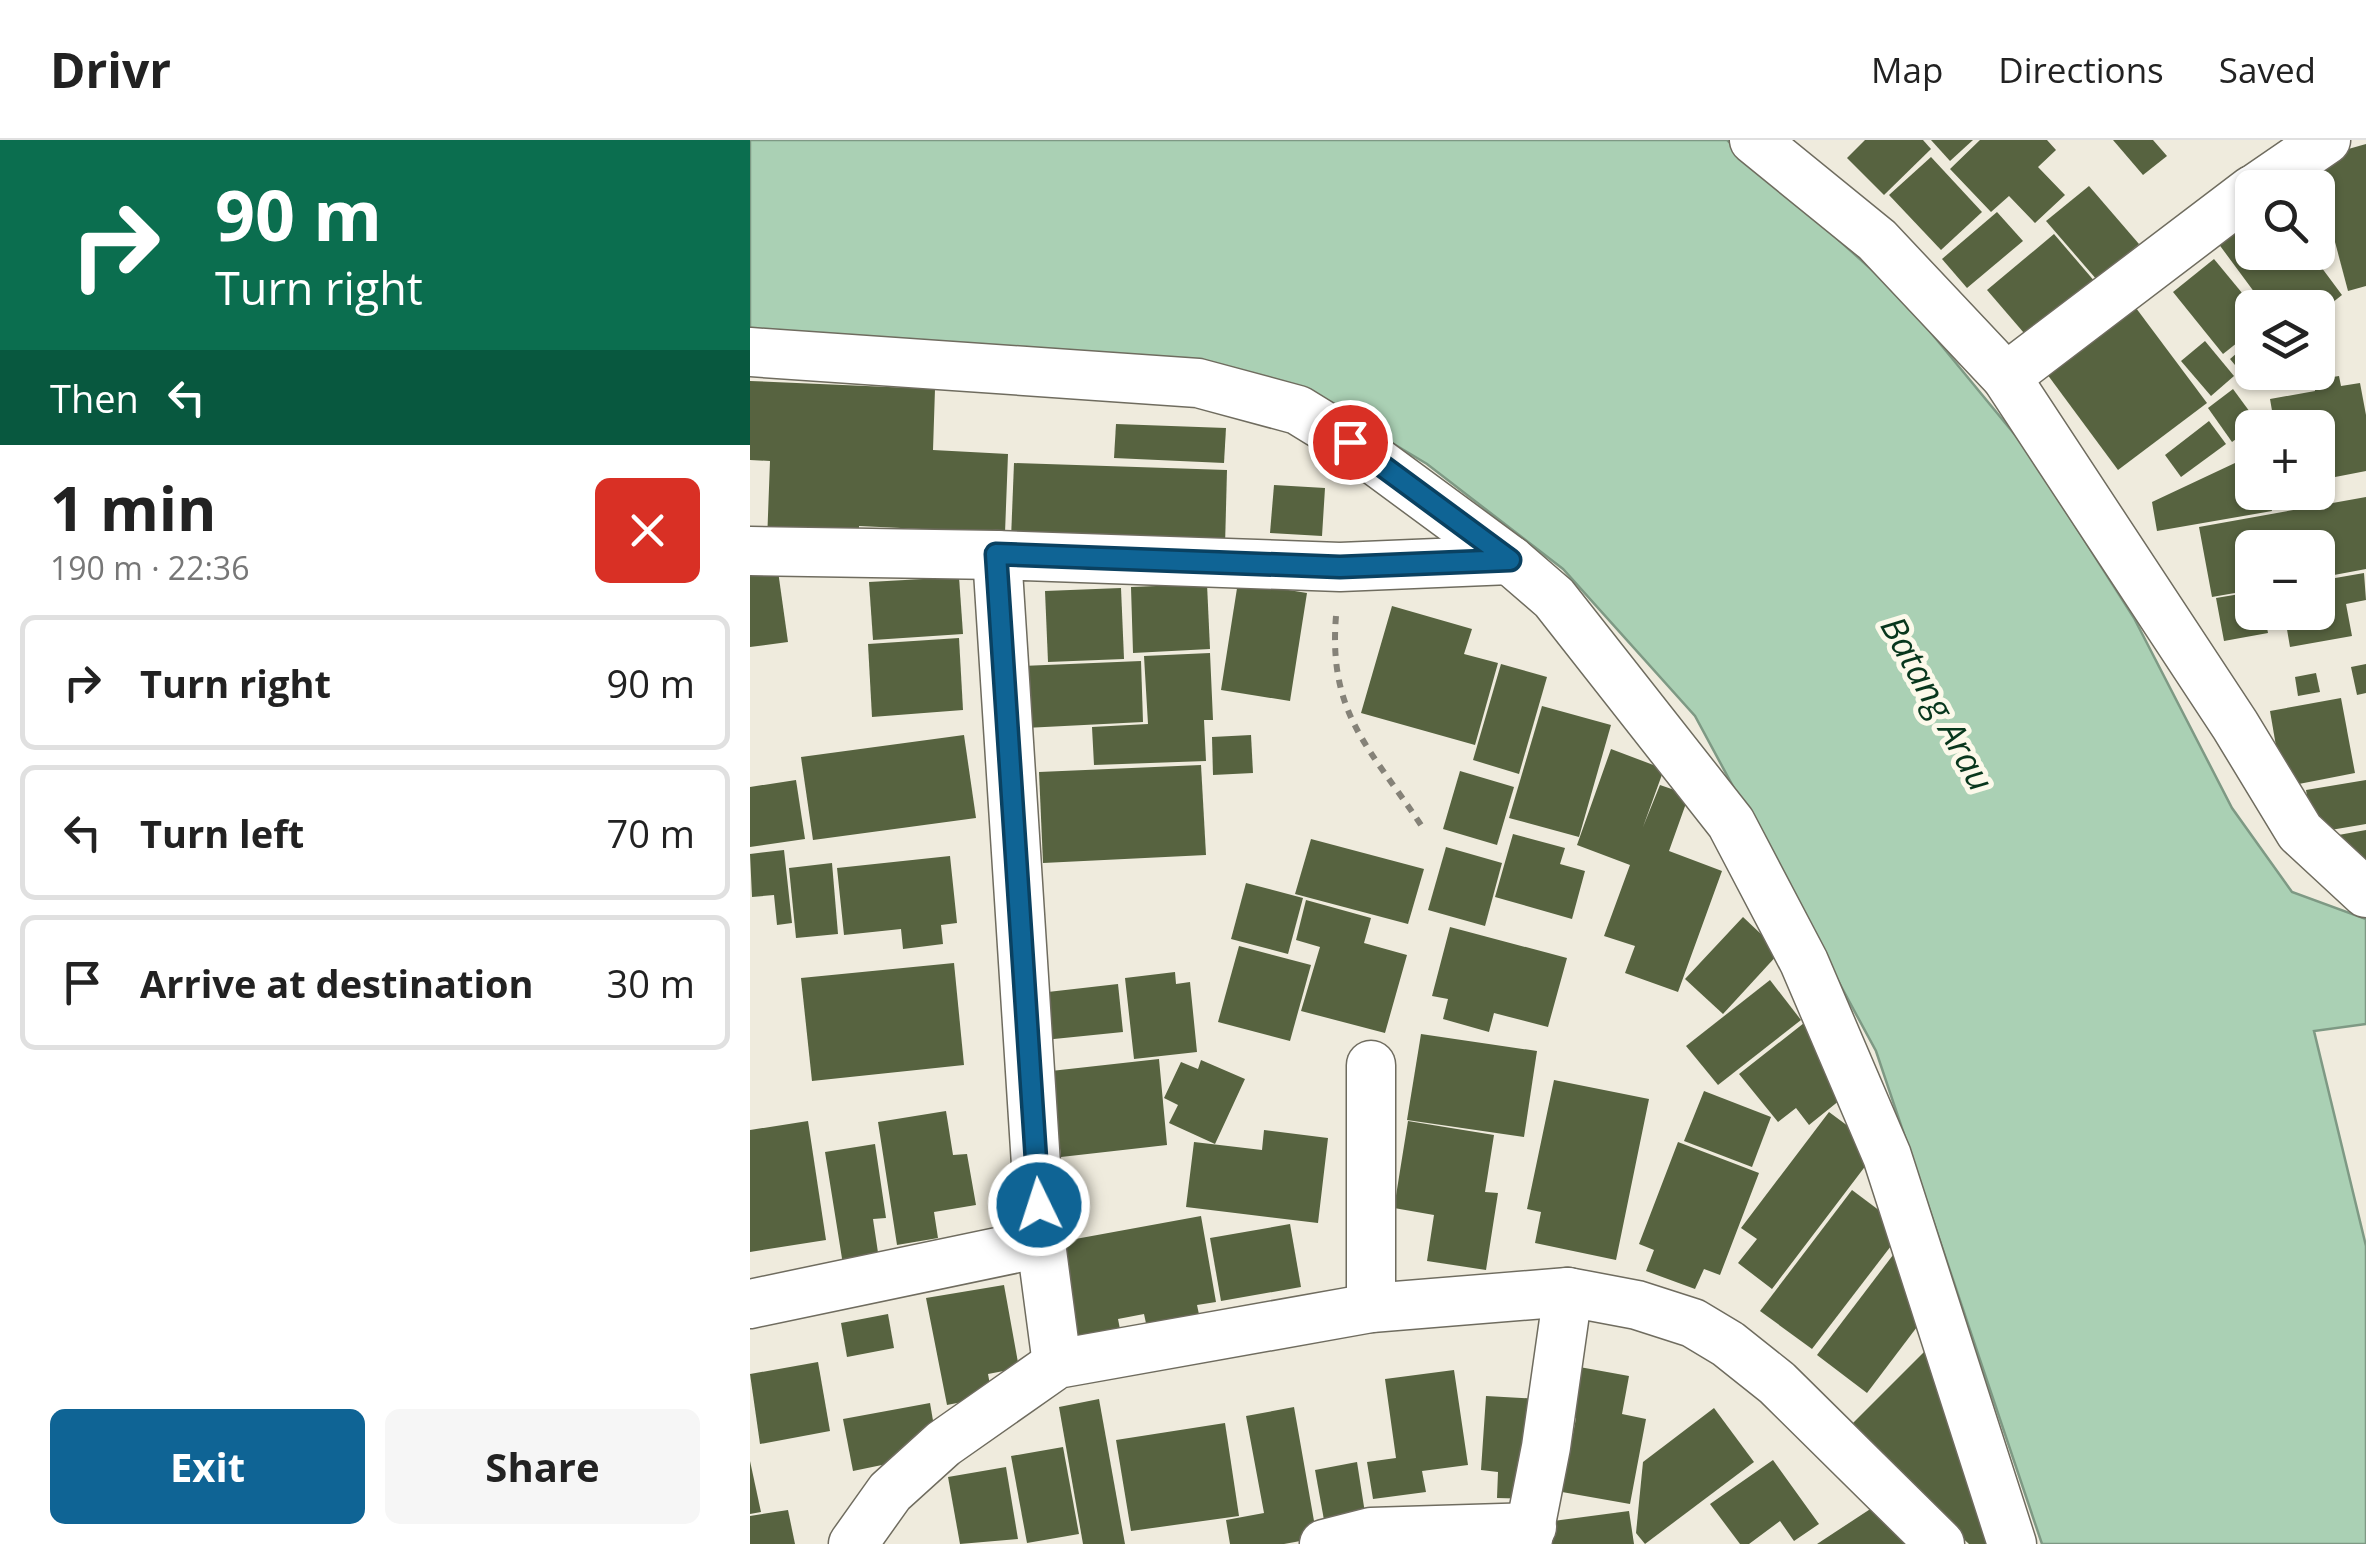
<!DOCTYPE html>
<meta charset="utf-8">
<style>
:root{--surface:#fff;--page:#f6f6f6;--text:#222;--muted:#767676;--line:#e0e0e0;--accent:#0f6495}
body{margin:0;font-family:"Open Sans",sans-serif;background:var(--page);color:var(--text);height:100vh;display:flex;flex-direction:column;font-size:38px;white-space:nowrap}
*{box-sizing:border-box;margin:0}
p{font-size:32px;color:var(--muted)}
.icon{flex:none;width:55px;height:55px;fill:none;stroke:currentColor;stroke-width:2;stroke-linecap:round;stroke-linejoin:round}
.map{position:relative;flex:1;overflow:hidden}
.drawer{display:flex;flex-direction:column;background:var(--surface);width:750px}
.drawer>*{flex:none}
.guide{background:#0b6e4f;color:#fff;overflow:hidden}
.fabs{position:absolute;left:1485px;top:30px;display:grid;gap:20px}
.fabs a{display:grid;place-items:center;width:100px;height:100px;border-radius:15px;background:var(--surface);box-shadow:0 2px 8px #0004;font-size:50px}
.pin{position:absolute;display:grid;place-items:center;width:85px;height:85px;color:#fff;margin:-42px;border:5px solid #fff;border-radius:50%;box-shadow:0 2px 10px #0007}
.me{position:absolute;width:110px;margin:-55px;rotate:356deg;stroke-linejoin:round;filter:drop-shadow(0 0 8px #0008)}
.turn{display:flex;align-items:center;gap:35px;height:210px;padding:0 50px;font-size:45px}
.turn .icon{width:130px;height:130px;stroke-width:2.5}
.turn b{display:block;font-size:70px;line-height:85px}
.then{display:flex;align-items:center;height:95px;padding:0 50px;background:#0003;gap:20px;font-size:38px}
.round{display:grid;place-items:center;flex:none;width:105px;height:105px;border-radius:15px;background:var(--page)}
.summary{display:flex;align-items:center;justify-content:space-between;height:170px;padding:0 50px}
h1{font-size:60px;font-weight:700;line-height:75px}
.button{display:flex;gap:20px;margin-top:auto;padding:20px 50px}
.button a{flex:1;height:115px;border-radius:15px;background:var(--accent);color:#fff;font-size:40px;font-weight:700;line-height:115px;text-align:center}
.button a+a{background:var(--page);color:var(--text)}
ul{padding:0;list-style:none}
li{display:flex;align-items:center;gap:30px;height:135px;margin:0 20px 15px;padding:0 30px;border:5px solid var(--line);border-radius:15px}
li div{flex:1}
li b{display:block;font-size:38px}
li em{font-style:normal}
header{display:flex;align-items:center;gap:60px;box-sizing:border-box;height:140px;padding:0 50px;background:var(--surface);border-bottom:2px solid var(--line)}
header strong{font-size:48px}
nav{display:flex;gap:55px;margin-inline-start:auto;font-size:35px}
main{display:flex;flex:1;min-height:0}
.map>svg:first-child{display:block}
.water{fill:#aad0b4;stroke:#7e9984;stroke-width:2.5}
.building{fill:#576340}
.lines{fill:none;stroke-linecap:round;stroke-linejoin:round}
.minor-casing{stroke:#6f6c5f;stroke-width:51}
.path{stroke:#858278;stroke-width:6;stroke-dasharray:8 8;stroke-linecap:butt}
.minor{stroke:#fff;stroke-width:48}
.route-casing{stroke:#0a4161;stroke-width:25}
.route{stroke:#0f6495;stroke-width:18}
.labels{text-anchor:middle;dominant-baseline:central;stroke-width:10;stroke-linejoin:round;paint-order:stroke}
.water-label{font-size:35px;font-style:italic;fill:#08371d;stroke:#fcf9ea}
</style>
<header>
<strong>Drivr</strong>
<nav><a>Map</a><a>Directions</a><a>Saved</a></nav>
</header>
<main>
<section class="drawer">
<div class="guide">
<div class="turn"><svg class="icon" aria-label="right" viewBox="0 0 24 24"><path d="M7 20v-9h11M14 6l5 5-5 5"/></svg><div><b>90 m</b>Turn right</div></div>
<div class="then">Then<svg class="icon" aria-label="left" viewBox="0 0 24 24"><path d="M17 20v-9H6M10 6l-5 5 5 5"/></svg></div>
</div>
<div class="summary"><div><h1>1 min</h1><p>190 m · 22:36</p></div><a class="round" style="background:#d93025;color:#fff"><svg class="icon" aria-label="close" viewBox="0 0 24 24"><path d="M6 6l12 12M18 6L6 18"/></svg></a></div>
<ul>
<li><svg class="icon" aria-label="right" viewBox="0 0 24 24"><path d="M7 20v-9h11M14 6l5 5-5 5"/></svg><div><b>Turn right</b></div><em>90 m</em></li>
<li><svg class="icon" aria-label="left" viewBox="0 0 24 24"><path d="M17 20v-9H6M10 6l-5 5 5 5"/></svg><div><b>Turn left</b></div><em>70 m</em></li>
<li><svg class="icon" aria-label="arrive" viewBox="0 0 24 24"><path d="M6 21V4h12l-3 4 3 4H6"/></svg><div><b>Arrive at destination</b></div><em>30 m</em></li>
</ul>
<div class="button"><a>Exit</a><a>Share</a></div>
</section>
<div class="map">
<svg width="1616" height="1404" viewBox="0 0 1616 1404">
<rect width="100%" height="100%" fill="#efebdd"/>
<polygon class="water" points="0,0 977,0 1150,155 1275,307 1384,478 1482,668 1542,752 1616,779 1616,884 1564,891 1616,1106 1616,1404 1292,1404 1126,911 945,576 813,429 677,324 567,258 0,195"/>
<g class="building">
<polygon points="1115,0 1173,0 1181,9 1134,55 1097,18"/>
<polygon points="1181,0 1223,0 1200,21"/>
<polygon points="1230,0 1297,0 1306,10 1288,27 1315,55 1285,83 1259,56 1241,72 1200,29"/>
<polygon points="1363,0 1403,0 1417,16 1393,35"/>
<polygon points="1616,4 1616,146 1598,151 1563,19"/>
<polygon points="1181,17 1232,72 1191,110 1139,55"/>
<polygon points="1339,46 1389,104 1347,140 1296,81"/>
<polygon points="1247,72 1273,101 1217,148 1192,119"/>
<polygon points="1502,77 1502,112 1560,112 1592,155 1568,174 1568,168 1516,168 1468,103"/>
<polygon points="1304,94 1346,143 1280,200 1237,150"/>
<polygon points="1464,119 1502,165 1502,191 1473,214 1423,152"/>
<polygon points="1386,168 1457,263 1368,330 1297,234"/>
<polygon points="1502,200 1502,232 1523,232 1504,248 1480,219"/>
<polygon points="1455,201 1484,236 1461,256 1431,221"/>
<polygon points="1589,236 1591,246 1610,243 1616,275 1616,331 1580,338 1581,345 1568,348 1568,288 1525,288 1520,259 1565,251 1564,240"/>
<polygon points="0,241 185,249 183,310 258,314 255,393 109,386 108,405 17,402 20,321 0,320"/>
<polygon points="1483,249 1508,283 1482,302 1458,268"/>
<polygon points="1459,281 1476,304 1431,337 1415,315"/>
<polygon points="366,284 476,288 474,323 364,318"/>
<polygon points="1502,315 1502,352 1518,352 1522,371 1407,391 1402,362"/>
<polygon points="264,323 477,330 475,406 261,399"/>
<polygon points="524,345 575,348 572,396 520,393"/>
<polygon points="1616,357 1616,429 1568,438 1568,408 1502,408 1502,450 1462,457 1449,387"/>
<polygon points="28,431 38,502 0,507 0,435"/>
<polygon points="1614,433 1616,460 1596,464 1602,496 1540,507 1534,472 1568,472 1568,441"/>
<polygon points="209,437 213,494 123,500 119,442"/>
<polygon points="488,442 557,453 540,561 471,550"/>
<polygon points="457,444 460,509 383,513 381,447"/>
<polygon points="371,448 374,519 298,522 295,451"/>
<polygon points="1502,452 1502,472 1514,472 1518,493 1474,501 1466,458"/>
<polygon points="642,466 722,489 714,514 748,523 725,605 611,573"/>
<polygon points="209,498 213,570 122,577 118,504"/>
<polygon points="460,513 463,580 454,580 456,621 344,625 342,587 398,584 394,516"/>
<polygon points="391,521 393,582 275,588 272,526"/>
<polygon points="751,524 797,537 769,634 723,620"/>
<polygon points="1616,524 1616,553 1607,555 1601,527"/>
<polygon points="1566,533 1570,552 1548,556 1545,537"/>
<polygon points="1591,558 1605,633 1533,647 1520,571"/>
<polygon points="792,566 861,585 829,697 759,678"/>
<polygon points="214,595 226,678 63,700 51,617"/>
<polygon points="501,595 503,633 463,635 462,597"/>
<polygon points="861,609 914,629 893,687 910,645 939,655 919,711 972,731 928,852 875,833 885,806 854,796 880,725 827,705"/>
<polygon points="451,625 456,715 293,723 289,632"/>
<polygon points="710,631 764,647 747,705 693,689"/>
<polygon points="46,640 55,699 0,707 0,647"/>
<polygon points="1616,640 1616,684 1563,693 1556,650"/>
<polygon points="1616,690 1616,741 1583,696"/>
<polygon points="763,694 815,708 810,724 835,731 822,779 745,757"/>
<polygon points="561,699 674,729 658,784 545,754"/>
<polygon points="696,707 752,723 735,786 678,770"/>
<polygon points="34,710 42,783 27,785 24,755 2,757 0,714"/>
<polygon points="200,716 207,783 191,785 193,804 153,809 151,789 94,795 87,728"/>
<polygon points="82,723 88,794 46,798 39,728"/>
<polygon points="496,743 553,758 538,814 481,799"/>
<polygon points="556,760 621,778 614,803 657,815 635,893 551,871 570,807 546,800"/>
<polygon points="993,777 1030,812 973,874 935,839"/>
<polygon points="700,787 817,818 798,887 744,873 739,892 693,879 698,859 682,856"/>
<polygon points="489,806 561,825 540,901 468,882"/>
<polygon points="204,823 214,925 62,941 51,838"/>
<polygon points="425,832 426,844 440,842 447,912 384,919 375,838"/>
<polygon points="1020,840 1051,880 968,945 936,906"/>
<polygon points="368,844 373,892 294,900 289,853"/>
<polygon points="1054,883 1092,932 1095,956 1059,985 1046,968 1028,982 989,934"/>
<polygon points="671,894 787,911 774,997 657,980"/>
<polygon points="409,919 417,1005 311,1017 301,931"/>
<polygon points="451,920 495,939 465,1004 419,983 428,965 414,958 431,922 448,929"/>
<polygon points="804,940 899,959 866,1120 785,1103 791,1072 777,1069"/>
<polygon points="954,951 1021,977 1002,1027 934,1001"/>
<polygon points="196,971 203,1015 217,1014 226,1065 184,1072 188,1098 147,1105 128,982"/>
<polygon points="1079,972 1110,995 1105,1002 1123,1016 1022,1149 988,1123 1007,1099 991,1088"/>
<polygon points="58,981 76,1100 0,1112 0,990"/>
<polygon points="658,981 744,995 735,1052 748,1053 736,1130 677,1121 684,1075 644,1068"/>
<polygon points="514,990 578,998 568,1083 436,1067 444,1002 512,1010"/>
<polygon points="928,1002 1009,1033 970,1135 954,1129 945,1149 896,1131 904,1110 889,1104"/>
<polygon points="125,1004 136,1078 123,1079 130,1126 94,1131 75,1012"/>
<polygon points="1102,1050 1154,1089 1062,1209 1010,1171"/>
<polygon points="451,1076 466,1162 447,1165 450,1179 397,1188 394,1174 368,1179 371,1194 326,1202 309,1102"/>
<polygon points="540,1084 551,1147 471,1161 460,1098"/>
<polygon points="1143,1115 1157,1125 1173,1179 1117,1253 1067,1215"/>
<polygon points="254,1145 269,1228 238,1234 242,1256 197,1265 176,1158"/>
<polygon points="138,1174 144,1208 97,1217 91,1183"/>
<polygon points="1186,1200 1255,1404 1219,1404 1096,1290"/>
<polygon points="68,1222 80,1291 10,1304 0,1234"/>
<polygon points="824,1226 879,1236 872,1274 896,1279 880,1364 812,1352 826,1278 815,1275"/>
<polygon points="704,1230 718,1325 672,1331 676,1352 623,1359 617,1322 646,1318 635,1239"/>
<polygon points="736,1256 790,1259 784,1359 747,1358 748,1332 731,1330"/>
<polygon points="349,1259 375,1404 333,1404 309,1267"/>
<polygon points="180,1263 186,1298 156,1320 103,1331 93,1279"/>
<polygon points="544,1267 567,1398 534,1404 480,1404 476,1380 514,1373 496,1276"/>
<polygon points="964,1268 1004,1322 895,1404 886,1393 893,1322"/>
<polygon points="475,1283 489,1376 381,1391 366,1300"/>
<polygon points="313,1307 329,1394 277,1403 261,1316"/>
<polygon points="1023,1320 1069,1384 1044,1401 1030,1381 999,1404 990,1404 960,1364"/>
<polygon points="0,1321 11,1372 0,1374"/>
<polygon points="607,1322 615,1373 574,1380 565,1330"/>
<polygon points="256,1327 268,1399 210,1404 198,1337"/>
<polygon points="1131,1362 1159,1404 1067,1404"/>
<polygon points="38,1370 45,1404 0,1404 0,1376"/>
<polygon points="879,1371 884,1404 791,1404 788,1383"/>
</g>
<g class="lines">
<g class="minor-casing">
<g id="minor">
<polyline points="1004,0 1127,100 1256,237 1485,585 1550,692 1616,753"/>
<polyline points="1506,48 1576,0"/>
<polyline points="0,212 448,243 548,270 600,302 760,420 804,458 981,683 1054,822 1137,1016 1262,1404"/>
<polyline points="1256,237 1502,50"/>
<polyline points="0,411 247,415"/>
<polyline points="621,925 621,1168"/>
<polyline points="0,1164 291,1103"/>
<polyline points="307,1224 291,1103 247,415 590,427 760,420"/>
<polyline points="103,1404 140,1352 193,1304 307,1224 621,1168 818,1152 887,1165 943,1183 978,1204 1027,1243 1190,1404"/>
<polyline points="574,1404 621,1392 782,1387"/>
<polyline points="777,1404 796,1307 818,1152"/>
</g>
</g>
<path class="path" d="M586,476C578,574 620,608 671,685"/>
<use href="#minor" class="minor"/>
</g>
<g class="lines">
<g class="route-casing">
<polyline id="route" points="289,1065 246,414 590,427 760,420 600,302"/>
</g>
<use href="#route" class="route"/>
</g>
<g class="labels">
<g class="water-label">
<text transform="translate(1188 563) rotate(61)">Batang Arau</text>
</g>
</g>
</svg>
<div class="fabs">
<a><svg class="icon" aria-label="search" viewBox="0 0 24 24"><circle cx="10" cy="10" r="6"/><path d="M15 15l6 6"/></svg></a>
<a><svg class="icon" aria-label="layers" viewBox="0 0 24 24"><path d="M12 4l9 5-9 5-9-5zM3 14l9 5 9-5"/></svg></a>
<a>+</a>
<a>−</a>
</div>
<div class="pin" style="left:600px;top:302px;background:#d93025"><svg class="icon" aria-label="arrive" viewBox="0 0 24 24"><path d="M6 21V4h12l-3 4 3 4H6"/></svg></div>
<svg class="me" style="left:289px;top:1065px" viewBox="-20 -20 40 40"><circle r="17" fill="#0f6495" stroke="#fff" stroke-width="3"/><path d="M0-11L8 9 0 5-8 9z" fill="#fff"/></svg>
</div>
</main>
